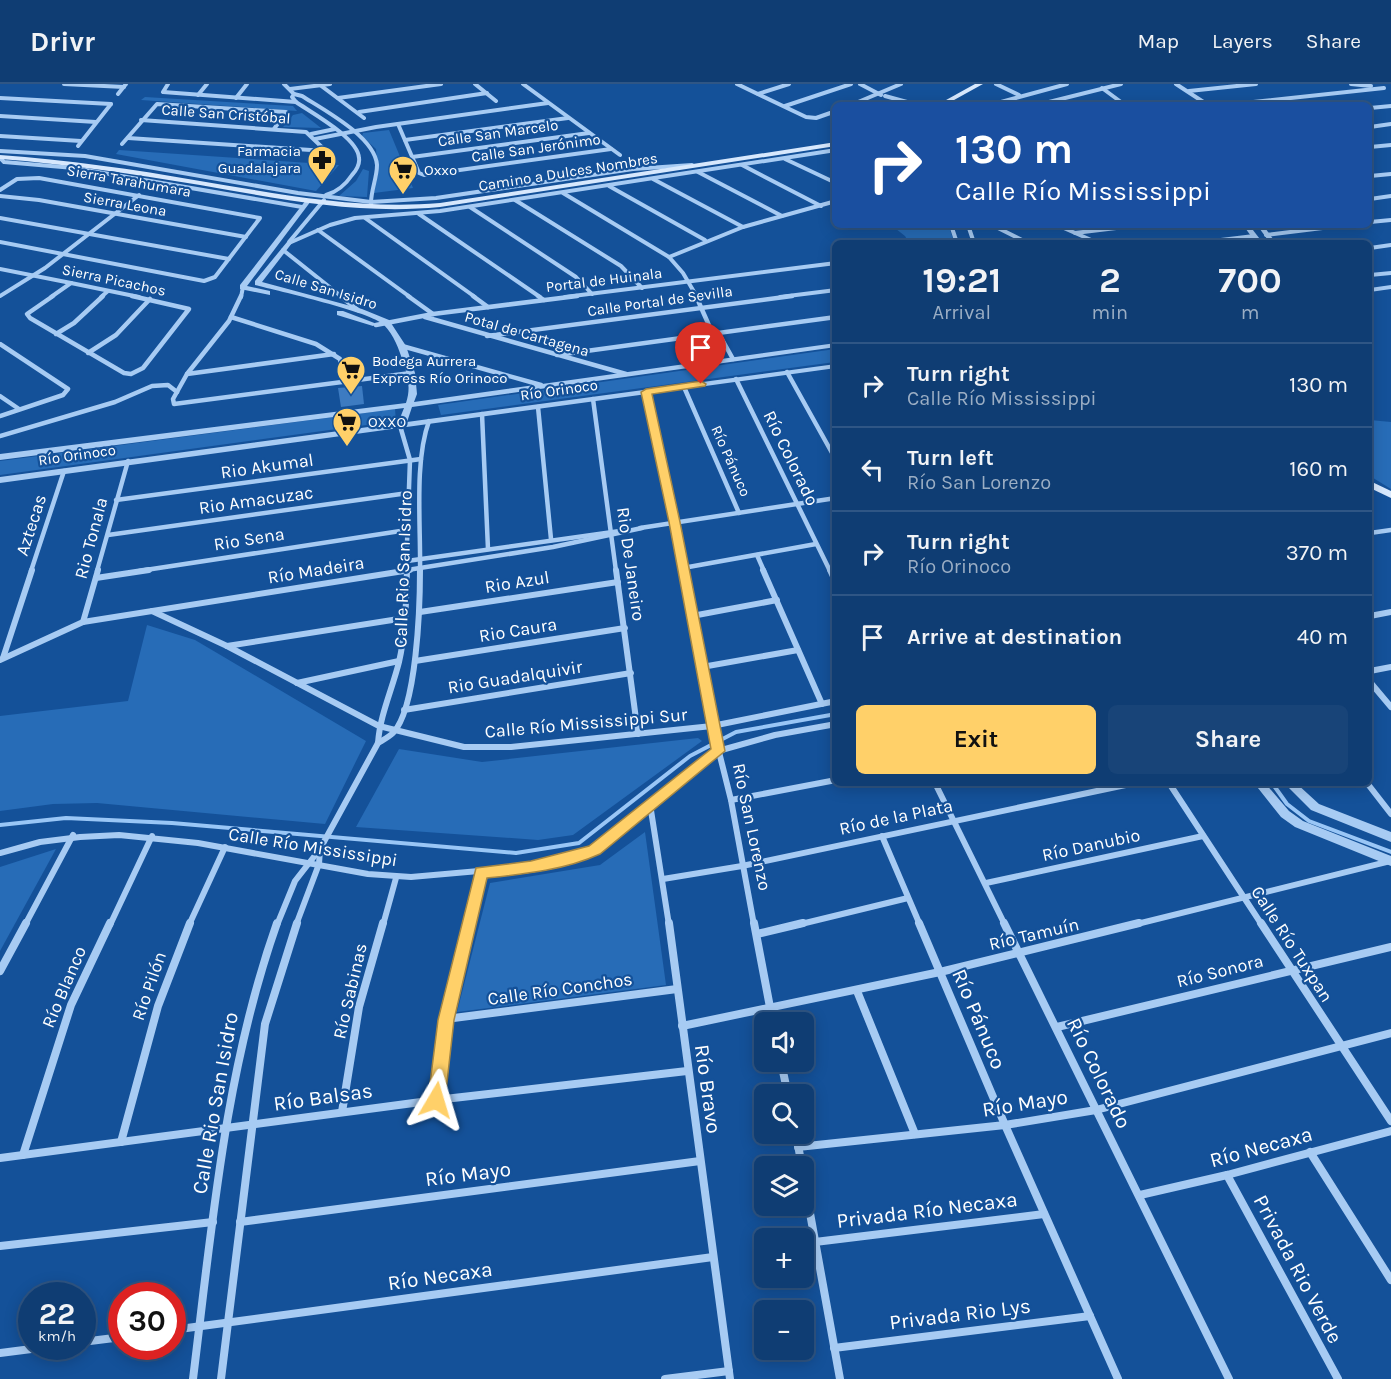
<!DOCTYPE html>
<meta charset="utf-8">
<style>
:root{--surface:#0f3d73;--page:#184478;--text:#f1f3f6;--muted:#9baec4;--line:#2f5685;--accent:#ffd069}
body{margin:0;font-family:Karla,sans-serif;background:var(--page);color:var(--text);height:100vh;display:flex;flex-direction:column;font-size:22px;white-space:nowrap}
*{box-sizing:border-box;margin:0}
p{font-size:20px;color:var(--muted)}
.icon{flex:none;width:33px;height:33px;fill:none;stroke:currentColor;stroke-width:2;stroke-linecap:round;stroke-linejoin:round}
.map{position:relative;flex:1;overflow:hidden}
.drawer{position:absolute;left:832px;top:156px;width:540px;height:546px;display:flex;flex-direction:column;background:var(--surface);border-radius:9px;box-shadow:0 3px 15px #0003,0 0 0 2px var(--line)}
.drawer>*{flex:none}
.guide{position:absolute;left:832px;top:18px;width:540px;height:126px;border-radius:9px;box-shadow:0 3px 15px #0003,0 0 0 2px var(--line);background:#1a4fa0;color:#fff;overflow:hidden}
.tools{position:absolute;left:754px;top:928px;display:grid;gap:12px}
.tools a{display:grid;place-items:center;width:60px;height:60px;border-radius:9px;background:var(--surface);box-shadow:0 3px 15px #0003,0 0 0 2px var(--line);font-size:30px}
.speed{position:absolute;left:18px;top:1198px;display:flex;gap:12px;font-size:30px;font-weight:700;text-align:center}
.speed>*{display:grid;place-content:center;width:78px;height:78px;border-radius:50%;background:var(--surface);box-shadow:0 3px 15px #0003,0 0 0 2px var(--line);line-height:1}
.speed small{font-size:15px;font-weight:400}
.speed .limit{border:9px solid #d22;background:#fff;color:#111}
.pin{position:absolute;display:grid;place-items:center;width:51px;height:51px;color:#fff;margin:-62px -26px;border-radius:50% 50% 50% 0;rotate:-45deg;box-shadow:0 0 6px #0007}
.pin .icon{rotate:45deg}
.me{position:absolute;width:66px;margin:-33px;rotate:7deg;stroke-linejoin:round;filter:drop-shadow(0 0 4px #0008)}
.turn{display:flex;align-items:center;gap:21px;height:126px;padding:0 24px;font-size:27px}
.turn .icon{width:78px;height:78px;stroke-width:2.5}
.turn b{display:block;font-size:42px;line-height:51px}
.eta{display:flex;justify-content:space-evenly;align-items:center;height:102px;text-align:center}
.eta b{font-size:36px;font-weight:700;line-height:42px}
.primary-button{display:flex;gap:12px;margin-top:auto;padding:12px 24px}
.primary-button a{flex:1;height:69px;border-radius:9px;background:var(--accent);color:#111;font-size:24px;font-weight:700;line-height:69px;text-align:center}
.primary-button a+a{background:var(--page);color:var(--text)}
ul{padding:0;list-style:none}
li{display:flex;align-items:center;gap:18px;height:84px;padding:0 24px;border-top:2px solid var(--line)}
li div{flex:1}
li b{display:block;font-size:22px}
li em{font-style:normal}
header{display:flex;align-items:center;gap:36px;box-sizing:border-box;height:84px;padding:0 30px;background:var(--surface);border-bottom:2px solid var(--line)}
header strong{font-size:28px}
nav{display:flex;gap:33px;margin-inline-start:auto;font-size:21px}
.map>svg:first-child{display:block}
.green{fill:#276cb7}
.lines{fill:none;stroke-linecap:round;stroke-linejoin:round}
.stream{stroke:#99c6f6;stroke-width:4}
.building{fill:#3d7bc1}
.minor-far3{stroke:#a7cbf3;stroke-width:4}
.minor-far2{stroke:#a7cbf3;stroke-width:4.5}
.minor-far1{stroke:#a7cbf3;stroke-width:6}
.minor{stroke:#a7cbf3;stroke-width:8}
.tertiary{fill:#a7cbf3;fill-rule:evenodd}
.secondary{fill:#d7e8fd;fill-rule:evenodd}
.route{fill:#ffd069;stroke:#a68744;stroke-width:1.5}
.labels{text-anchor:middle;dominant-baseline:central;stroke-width:4.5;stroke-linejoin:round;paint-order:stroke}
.far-street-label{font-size:15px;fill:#fff;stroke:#145199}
.far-poi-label{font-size:15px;fill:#fff;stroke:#145199;text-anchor:start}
.street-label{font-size:18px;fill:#fff;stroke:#145199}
.near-street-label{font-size:21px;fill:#fff;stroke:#145199}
</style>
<header>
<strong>Drivr</strong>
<nav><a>Map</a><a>Layers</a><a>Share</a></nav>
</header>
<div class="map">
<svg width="1391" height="1295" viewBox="0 0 1391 1295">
<rect width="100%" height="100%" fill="#145199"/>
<g class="green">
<polygon points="145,13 293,22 297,27 141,16"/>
<polygon points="302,29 321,44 283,43 293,31"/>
<polygon points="389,46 413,104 374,109 378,90 376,65 362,52 363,49"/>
<polygon points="119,66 339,81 316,107 116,70"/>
<polygon points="363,85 369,87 367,113 339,112 356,97"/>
<polygon points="891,141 948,141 955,159 909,159 905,152"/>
<polygon points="835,265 835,278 441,331 438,321"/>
<polygon points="395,325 396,337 0,391 0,377"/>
<polygon points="1370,336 1391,338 1391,405 1370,392"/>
<polygon points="147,541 195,556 366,657 325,740 97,719 53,720 0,727 0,632 128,617"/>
<polygon points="698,654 702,657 573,751 538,756 356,743 399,665 482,678"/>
<polygon points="645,748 666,901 457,928 490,799 600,781"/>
<polygon points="56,765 0,867 0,783"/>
</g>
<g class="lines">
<g class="stream">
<polyline points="1272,699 1287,720 1309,737 1391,768"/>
<polyline points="0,741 66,734 172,739 516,769 579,759 690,672 736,648 836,630"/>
</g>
</g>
<polygon class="building" points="362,302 364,320 341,323 338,304"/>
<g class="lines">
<g class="minor-far3">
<polyline points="64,0 124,3"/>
<polyline points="168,0 163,8 296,18"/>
<path d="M284,0L294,10L292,13L296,18C312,29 358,54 359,74C360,80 356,87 352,91C346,100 337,108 326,111"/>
<polyline points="475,0 496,17"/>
<polyline points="523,0 620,71"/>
<polyline points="737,0 806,33 816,34 836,27"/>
<polyline points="860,0 881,11"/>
<polyline points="996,0 1019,11"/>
<polyline points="1176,0 1208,21"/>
<polyline points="1351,0 1371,2"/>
<polyline points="320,1 364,34"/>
<polyline points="1102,4 1125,21"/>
<polyline points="290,5 330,0"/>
<polyline points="1189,7 1256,0"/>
<polyline points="118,10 126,0"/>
<path d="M294,10L302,12C324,26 375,53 377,81C377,94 371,106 371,119"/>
<polyline points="758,10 789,0"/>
<polyline points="198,11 207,0"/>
<polyline points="885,12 907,18 945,18"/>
<polyline points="0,14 111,20"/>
<polyline points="236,14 247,0"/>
<polyline points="338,14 441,0"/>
<polyline points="851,21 901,0"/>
<polyline points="990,21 1067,0"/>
<polyline points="1037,21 1121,0"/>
<polyline points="1225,21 1384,4"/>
<polyline points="785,22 851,0"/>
<polyline points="1370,24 1391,22"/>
<polyline points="359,28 487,9"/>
<polyline points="0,32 96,38"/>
<polyline points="141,36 306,48 326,67 331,77"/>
<polyline points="398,40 419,89 424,91 611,65"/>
<polyline points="1370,43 1391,40"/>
<polyline points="311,50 335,45"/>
<polyline points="0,52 81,57"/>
<polyline points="128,54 326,67"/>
<polyline points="315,55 376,43 548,19"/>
<polyline points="405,56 568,34"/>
<polyline points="122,60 157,20 286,28 274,45"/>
<polyline points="78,62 111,20"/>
<polyline points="0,67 85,72 298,109 371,118 436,114 633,85 692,81"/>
<polyline points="412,73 589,49"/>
<polyline points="0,74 4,78 74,84 302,123"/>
<polyline points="785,75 836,99"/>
<polyline points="742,81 821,122"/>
<polyline points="698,88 782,132"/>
<polyline points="1370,92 1391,90"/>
<polyline points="653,95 743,143"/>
<polyline points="609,102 705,156"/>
<polyline points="0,106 17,95 39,94 260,134 215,193 204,197 0,158"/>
<polyline points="563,109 669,173 683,189 697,213"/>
<polyline points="0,112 39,116 246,153"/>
<polyline points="1370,115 1391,112"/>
<polyline points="515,116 621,182 642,204"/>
<polyline points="470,123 576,193 592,210"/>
<polyline points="419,130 540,213"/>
<polyline points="0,134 229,175"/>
<polyline points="365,134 475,213"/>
<polyline points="1370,138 1391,136"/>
<polyline points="951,141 957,159"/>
<polyline points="968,141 974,159"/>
<polyline points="992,141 1028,159"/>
<polyline points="1057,141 1098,159"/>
<polyline points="318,146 410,213"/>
<polyline points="1075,149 1141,141"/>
<polyline points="1266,151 1347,141"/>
<polyline points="289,158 324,116"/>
<polyline points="289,159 330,141 355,134 440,127 836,66"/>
<polyline points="1000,159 1021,157"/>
<polyline points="1196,159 1254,152"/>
<polyline points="1370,164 1391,161"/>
<polyline points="283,166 342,213"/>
<polyline points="669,173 743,143 836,117"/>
<polyline points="0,185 71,199"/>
<polyline points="71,199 139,213"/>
<polyline points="0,212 45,184 139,111"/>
<polyline points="51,213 71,199"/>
<polyline points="101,213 108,207"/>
<polyline points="241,213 243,203"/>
<polyline points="565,213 836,179"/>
<polyline points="780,213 836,206"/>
</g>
<g class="minor-far2">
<polyline points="53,212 27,230 30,234 124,289 131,290 143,284 189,225 132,212"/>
<polyline points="241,212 229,237 187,290 173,315 174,320 411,289"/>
<polyline points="340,212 358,226"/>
<polyline points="408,212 433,230"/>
<polyline points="473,212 488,223"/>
<polyline points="538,212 544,216"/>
<polyline points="696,212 711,246 719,250 733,275"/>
<polyline points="231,233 316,260 340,275 344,298"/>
<polyline points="425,233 626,290"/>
<polyline points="376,241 433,230 577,212"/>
<polyline points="709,249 707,251 718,277"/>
<polyline points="56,250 74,239 103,212"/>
<polyline points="487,252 792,212"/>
<polyline points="0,260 68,305 63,311 0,332"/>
<polyline points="402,262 541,301"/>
<polyline points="88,269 116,251 150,215"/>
<polyline points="557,271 836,233"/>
<polyline points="787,288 836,376"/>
<polyline points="187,290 334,270"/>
<polyline points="736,295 830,487"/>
<polyline points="684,303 739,429"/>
<polyline points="646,308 684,487"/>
<polyline points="0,312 19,325"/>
<polyline points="593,315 616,487"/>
<polyline points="538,323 551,455"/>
<polyline points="482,330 488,465"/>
<polyline points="402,340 401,345 410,376 406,487"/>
<polyline points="0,352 115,318 152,302 168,301 177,308"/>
<polyline points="116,416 421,375"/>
<polyline points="640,444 836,414"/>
<polyline points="1370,449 1391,446"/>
<polyline points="108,451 408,409"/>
<polyline points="757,471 764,487"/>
<polyline points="407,477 627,446"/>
<polyline points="683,484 816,460"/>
<polyline points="31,487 64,387"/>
<polyline points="97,487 128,377"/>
<polyline points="139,487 407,446"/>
<polyline points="401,487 553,463 642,444"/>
<path d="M420,487C421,443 414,378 429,337"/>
</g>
<g class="minor-far1">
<polyline points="616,486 638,650"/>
<polyline points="684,486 713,644 731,716 754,841"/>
<polyline points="763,486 822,620"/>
<polyline points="830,486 836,499"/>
<polyline points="96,494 149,486"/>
<polyline points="152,527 227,562 379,642 464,663 511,663 712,642 836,617"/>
<polyline points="420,528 618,498"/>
<polyline points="692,532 777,516"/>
<polyline points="1370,532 1391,528"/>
<polyline points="83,538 98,486"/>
<polyline points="227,562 405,534"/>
<polyline points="3,574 32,486"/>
<polyline points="0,576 83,538 410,486"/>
<polyline points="415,577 625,544"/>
<polyline points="702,583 798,566"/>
<polyline points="1370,587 1391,583"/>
<polyline points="1370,598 1391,623"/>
<polyline points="297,599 399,577"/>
<polyline points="404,626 631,589"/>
<path d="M378,659C383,656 389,653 393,649C417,624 420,521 420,486"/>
<polyline points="935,699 1005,841"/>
<polyline points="1169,699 1262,841"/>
<polyline points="1367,699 1391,730"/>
<polyline points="731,716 836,696"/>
<polyline points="650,720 669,841"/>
<polyline points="882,752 920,841"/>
<polyline points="0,769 40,758 80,753 119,751 198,759 368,790 411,793 537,782 573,774 595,766 718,667 775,651 836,640"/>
<polyline points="663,795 742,782 1135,699"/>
<polyline points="986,799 1203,752"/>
<polyline points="25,841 73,751"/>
<polyline points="110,841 152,752"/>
<polyline points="189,841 225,763"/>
<path d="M277,841L295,797L320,765L378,659C380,631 392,606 399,578C406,548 406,516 407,486"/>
<polyline points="296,841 319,780 320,765"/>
<polyline points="383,841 396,794"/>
<polyline points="469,841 481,789"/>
<polyline points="797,841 908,814"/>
<polyline points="1133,841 1391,777"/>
</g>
<g class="minor">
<polyline points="669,839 730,1295"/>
<polyline points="754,839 773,939"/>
<polyline points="919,839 1005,1041 1118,1295"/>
<polyline points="1004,839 1229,1295"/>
<polyline points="1261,839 1391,1037"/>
<polyline points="757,850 803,839"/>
<polyline points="0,887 26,839"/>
<polyline points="857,907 915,1050"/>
<polyline points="446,935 677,905"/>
<polyline points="682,942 940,888 1139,839"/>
<polyline points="1057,943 1391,863"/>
<polyline points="781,978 788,1011"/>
<polyline points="436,1016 446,935 469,839"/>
<polyline points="342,1028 359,923 383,839"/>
<polyline points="796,1050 802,1083"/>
<polyline points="121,1058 158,922 190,839"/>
<polyline points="798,1063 1005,1041 1096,1026 1391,949"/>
<polyline points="1310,1068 1391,1196"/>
<polyline points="23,1071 71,921 110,839"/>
<polyline points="0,1074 436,1016 687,987"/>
<polyline points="1227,1091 1338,1295"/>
<polyline points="804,1096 840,1295"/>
<polyline points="1140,1111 1227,1091 1391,1047"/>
<polyline points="240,1138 700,1077"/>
<polyline points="815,1158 1044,1130"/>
<polyline points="0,1162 213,1138"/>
<polyline points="172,1246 713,1173"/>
<polyline points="82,1258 122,1253"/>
<polyline points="834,1264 1090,1232"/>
<polyline points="0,1269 47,1263"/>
<path d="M193,1295C212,1142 225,986 277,839"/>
<polyline points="221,1295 265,940 297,839"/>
<polyline points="665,1295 729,1287"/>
</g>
<g class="tertiary">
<polygon points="1391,59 1391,63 1370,65 1370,61"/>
<polygon points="306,116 311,117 247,202 270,207 270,211 240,205 240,201"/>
<polygon points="1243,141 1249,141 1263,159 1256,159"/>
<polygon points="1257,141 1263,141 1276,159 1270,159"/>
<path d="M287,158L292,159L262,198L362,225L389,236L406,262L415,289L417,310L414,318L836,259V263L412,323L407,338L836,280V284L0,399V393L398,339L404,324L0,376V370L406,319C411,305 408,291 403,278C399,265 394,251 384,241C372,228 278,207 255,201V197Z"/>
<polygon points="1391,187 1391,191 1370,193 1370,189"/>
<polygon points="1391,201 1391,205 1370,208 1370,204"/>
<polygon points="337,227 343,227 377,240 373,242 337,231"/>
<polygon points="1254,699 1265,699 1289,727 1303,737 1391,772 1391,782 1295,743 1281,733"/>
<polygon points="1284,699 1296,699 1319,720 1391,748 1391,758 1311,726"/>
</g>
<g class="secondary">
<polygon points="975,0 983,0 945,21 937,21"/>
<path d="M836,58V62L440,123C359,131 280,115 200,101C133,90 67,80 0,75V71C67,76 133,85 200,97C280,110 359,126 440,119Z"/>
<polygon points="1370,397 1391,407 1391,414 1370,404"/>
</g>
</g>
<path class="route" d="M701,297L706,300L705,302L652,310L680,438L725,667L600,770C565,786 525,790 487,794L454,936L445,1016L443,1022L436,1024L430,1022L428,1016L438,936L476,784L531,777L589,762L711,665L669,438L641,308L646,305Z"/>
<defs>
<g id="pharmacy-pin" transform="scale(1.5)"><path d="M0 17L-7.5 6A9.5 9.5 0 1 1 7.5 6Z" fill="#ffd069" stroke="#145199"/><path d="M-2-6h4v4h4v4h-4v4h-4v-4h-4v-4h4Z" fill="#111"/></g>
<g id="supermarket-pin" transform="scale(1.5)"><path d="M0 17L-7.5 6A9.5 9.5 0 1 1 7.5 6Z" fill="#ffd069" stroke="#145199"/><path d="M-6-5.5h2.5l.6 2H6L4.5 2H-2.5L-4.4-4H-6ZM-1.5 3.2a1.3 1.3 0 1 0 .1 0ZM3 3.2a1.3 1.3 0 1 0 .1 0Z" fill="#111"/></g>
</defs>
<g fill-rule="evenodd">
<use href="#pharmacy-pin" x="322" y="76"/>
<use href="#supermarket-pin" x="403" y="86"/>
<use href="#supermarket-pin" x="351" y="286"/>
<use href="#supermarket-pin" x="347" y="338"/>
</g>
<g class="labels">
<g class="far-street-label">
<text transform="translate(226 30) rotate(4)">Calle San Cristóbal</text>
<text transform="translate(498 49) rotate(-8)">Calle San Marcelo</text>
<text transform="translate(536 64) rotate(-8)">Calle San Jerónimo</text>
<text transform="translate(568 88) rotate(-9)">Camino a Dulces Nombres</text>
<text transform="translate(129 97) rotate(10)">Sierra Tarahumara</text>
<text transform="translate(125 120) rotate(10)">Sierra Leona</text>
<text transform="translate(114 196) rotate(12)">Sierra Picachos</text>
<text transform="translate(604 196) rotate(-7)">Portal de Huinala</text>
<text transform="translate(326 205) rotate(17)">Calle San Isidro</text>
<text transform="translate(660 217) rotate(-8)">Calle Portal de Sevilla</text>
<text transform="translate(527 250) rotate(16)">Potal de Cartagena</text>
<text transform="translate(559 306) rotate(-8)">Río Orinoco</text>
<text transform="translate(77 371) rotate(-8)">Río Orinoco</text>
<text transform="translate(731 377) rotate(66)">Río Pánuco</text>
</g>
<g class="far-poi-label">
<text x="301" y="67" text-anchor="end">Farmacia<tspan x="301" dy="17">Guadalajara</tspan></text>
<text x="424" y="86">Oxxo</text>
<text x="372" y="277">Bodega Aurrera<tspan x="372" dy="17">Express Río Orinoco</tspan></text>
<text x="368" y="338">OXXO</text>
</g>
<g class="street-label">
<text transform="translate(791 374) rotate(64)">Río Colorado</text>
<text transform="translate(267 382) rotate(-8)">Rio Akumal</text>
<text transform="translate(256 416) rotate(-8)">Rio Amacuzac</text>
<text transform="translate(31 441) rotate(-72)">Aztecas</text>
<text transform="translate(91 454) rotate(-75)">Rio Tonala</text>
<text transform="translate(249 455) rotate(-9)">Rio Sena</text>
<text transform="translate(631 480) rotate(82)">Rio De Janeiro</text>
<text transform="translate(403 485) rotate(-88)">Calle Rio San Isidro</text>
<text transform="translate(316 486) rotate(-9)">Río Madeira</text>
<text transform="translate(517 498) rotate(-9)">Rio Azul</text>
<text transform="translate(518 546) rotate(-9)">Rio Caura</text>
<text transform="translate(515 593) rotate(-9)">Rio Guadalquivir</text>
<text transform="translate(586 639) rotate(-5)">Calle Río Mississippi Sur</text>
<text transform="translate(896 733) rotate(-12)">Río de la Plata</text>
<text transform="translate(752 743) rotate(78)">Río San Lorenzo</text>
<text transform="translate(1091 761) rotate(-12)">Río Danubio</text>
<text transform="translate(313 763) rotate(9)">Calle Río Mississippi</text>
<text transform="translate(1034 850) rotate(-13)">Río Tamuín</text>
<text transform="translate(1292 860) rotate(57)">Calle Río Tuxpan</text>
<text transform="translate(1220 887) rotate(-14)">Río Sonora</text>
<text transform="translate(149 902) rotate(-71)">Río Pilón</text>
<text transform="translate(64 903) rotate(-67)">Río Blanco</text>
<text transform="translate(560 905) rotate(-8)">Calle Río Conchos</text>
<text transform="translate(350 907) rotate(-77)">Río Sabinas</text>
</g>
<g class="near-street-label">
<text transform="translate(979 935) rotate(67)">Río Pánuco</text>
<text transform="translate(1099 989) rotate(64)">Río Colorado</text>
<text transform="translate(708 1005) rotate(82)">Río Bravo</text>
<text transform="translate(323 1013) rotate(-8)">Río Balsas</text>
<text transform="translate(215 1019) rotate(-80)">Calle Rio San Isidro</text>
<text transform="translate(1025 1019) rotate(-9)">Río Mayo</text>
<text transform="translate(1261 1063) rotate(-15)">Río Necaxa</text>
<text transform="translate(468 1090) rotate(-7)">Río Mayo</text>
<text transform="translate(927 1126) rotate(-7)">Privada Río Necaxa</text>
<text transform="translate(1298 1185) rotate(62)">Privada Rio Verde</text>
<text transform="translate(440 1192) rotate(-8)">Río Necaxa</text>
<text transform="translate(960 1230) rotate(-7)">Privada Rio Lys</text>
</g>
</g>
</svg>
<div class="tools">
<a><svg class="icon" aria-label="sound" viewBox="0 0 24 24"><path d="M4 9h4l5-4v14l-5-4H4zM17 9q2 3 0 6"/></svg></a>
<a><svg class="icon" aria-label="search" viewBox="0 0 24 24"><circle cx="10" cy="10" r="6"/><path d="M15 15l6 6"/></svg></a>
<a><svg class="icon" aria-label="layers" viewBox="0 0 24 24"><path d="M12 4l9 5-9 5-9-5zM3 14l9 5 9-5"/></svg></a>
<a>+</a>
<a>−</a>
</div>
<div class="speed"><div>22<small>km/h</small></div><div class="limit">30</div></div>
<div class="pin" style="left:701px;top:300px;background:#d93025"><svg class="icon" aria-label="arrive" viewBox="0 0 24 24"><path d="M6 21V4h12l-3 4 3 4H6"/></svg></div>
<svg class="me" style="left:436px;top:1016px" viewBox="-20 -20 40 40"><path d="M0-17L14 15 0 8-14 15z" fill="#ffd069" stroke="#fff" stroke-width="4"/></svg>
<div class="guide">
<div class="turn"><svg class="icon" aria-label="right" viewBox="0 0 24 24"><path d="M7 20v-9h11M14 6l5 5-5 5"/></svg><div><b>130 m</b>Calle Río Mississippi</div></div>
</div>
<section class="drawer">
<div class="eta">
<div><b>19:21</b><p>Arrival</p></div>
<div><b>2</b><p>min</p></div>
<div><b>700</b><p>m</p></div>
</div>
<ul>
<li><svg class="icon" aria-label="right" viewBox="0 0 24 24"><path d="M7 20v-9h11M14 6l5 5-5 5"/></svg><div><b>Turn right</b><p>Calle Río Mississippi</p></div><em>130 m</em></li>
<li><svg class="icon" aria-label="left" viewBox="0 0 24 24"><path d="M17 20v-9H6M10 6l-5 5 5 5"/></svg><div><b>Turn left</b><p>Río San Lorenzo</p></div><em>160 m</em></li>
<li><svg class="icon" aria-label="right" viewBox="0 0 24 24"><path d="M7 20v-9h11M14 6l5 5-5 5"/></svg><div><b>Turn right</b><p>Río Orinoco</p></div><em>370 m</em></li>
<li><svg class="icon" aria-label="arrive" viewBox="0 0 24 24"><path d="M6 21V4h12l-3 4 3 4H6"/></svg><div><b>Arrive at destination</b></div><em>40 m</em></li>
</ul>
<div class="primary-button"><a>Exit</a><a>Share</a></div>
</section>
</div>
